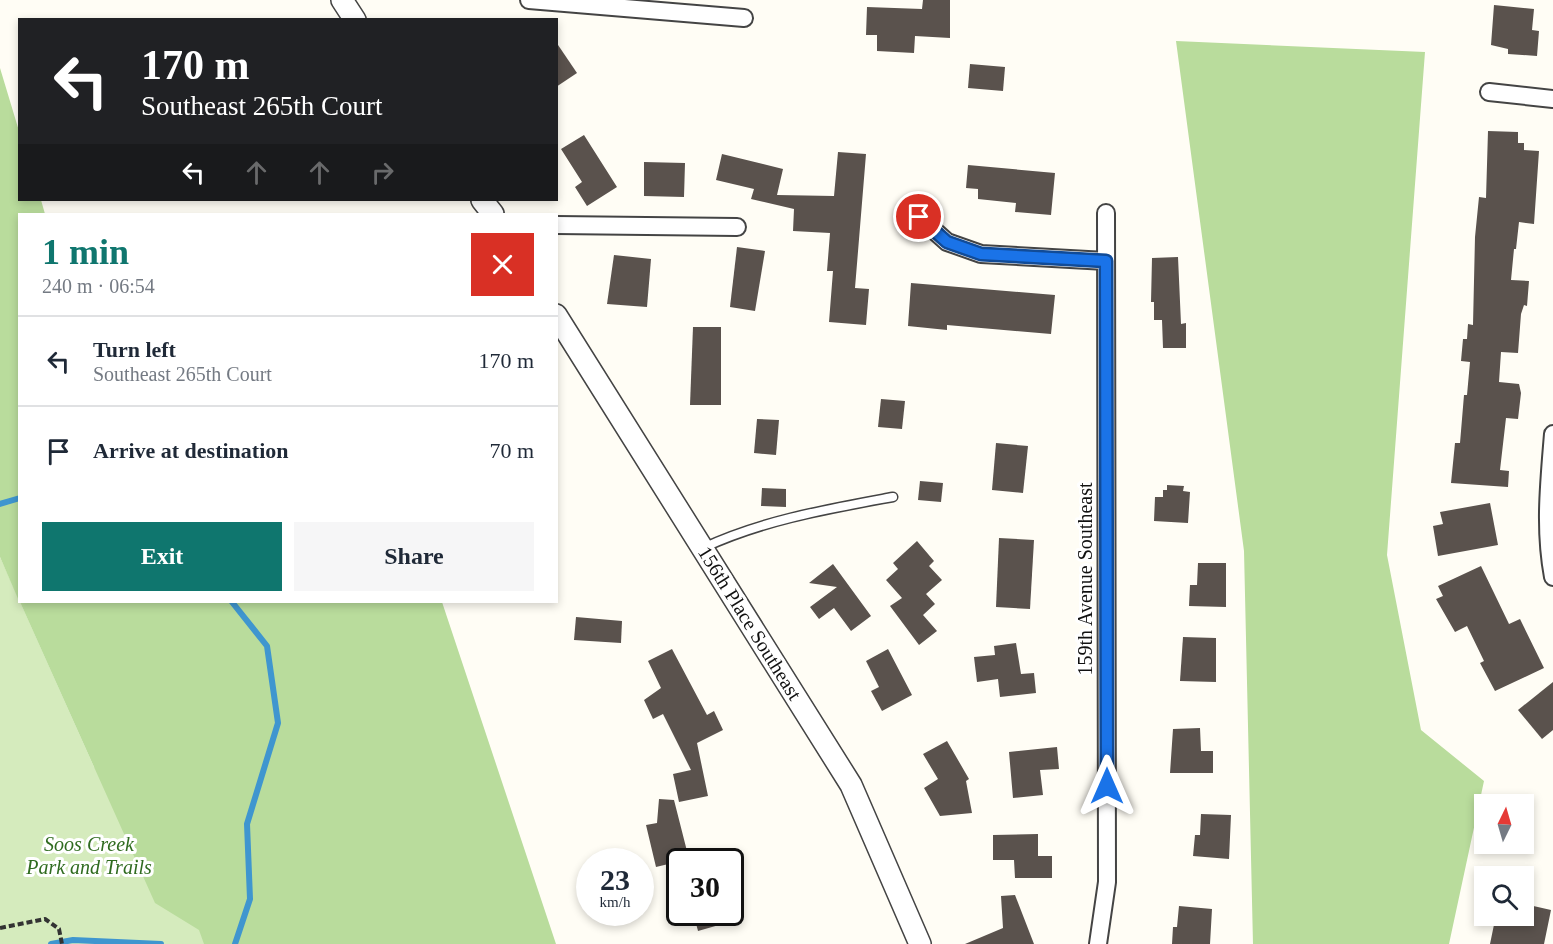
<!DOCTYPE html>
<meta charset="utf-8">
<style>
:root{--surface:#fff;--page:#f6f6f7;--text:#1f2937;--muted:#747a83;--line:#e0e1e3;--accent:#0f766e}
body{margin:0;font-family:Georgia,serif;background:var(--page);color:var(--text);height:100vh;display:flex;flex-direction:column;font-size:22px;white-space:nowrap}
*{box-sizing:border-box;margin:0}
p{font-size:20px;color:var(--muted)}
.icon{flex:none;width:33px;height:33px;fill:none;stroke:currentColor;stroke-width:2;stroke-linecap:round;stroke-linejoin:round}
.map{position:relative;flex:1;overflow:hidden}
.details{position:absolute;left:18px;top:213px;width:540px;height:390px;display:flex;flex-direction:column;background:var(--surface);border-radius:0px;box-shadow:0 3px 9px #0003}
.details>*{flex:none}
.banner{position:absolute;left:18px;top:18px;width:540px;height:183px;border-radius:0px;box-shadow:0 3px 9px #0003;background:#202124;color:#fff;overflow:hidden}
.needle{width:39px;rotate:5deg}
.fabs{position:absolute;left:1474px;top:794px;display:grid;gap:12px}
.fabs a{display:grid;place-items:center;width:60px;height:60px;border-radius:0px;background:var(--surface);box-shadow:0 3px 9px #0003;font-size:30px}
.speed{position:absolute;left:576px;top:848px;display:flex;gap:12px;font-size:30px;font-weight:700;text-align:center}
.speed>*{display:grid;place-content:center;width:78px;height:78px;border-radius:50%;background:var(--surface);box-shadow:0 3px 9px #0003;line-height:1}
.speed small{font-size:15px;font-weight:400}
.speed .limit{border:3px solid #111;border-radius:9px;background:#fff;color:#111}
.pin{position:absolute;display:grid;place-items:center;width:51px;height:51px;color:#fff;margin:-26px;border:3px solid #fff;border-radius:50%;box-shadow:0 2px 6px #0007}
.me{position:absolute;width:66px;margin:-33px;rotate:0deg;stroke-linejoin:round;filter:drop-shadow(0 0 4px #0008)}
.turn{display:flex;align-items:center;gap:21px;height:126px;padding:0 24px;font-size:27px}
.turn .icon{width:78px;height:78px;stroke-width:2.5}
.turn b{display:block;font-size:42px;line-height:51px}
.lanes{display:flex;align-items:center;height:57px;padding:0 24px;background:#0003;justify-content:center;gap:30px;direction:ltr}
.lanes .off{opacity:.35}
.round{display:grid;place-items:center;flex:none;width:63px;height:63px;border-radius:0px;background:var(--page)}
.overview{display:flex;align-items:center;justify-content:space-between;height:102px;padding:0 24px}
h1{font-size:36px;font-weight:800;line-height:45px;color:var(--accent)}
.primary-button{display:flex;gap:12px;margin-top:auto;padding:12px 24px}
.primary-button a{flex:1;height:69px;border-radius:0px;background:var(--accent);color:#fff;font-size:24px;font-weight:800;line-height:69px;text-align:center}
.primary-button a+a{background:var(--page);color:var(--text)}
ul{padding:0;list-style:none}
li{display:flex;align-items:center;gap:18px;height:90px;padding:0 24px;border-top:2px solid var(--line)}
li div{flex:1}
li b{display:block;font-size:22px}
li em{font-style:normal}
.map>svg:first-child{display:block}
.green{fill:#d5ebbd}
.forest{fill:#b9dc9c}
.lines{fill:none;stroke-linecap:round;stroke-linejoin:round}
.stream{stroke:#3f96cf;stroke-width:6}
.building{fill:#5a524d}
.service-casing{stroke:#444;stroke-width:11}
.minor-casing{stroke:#444;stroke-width:20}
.tertiary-casing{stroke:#444;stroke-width:24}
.path{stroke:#333;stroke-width:4;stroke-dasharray:6 3;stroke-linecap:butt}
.service{stroke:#fff;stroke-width:8}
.minor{stroke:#fff;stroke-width:16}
.tertiary{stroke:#fff;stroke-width:21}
.route-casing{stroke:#114b97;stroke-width:15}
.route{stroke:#1a73e8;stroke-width:10}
.labels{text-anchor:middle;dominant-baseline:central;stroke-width:6;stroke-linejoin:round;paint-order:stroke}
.street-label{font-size:20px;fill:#111;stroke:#fff}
.park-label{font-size:20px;font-style:italic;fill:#2f6b1f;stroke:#fff}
</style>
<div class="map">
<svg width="1553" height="944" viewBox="0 0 1553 944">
<rect width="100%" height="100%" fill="#fffdf5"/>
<polygon class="green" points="0,557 94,767 317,944 0,944"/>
<g class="forest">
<polygon points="1176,41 1425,52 1387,555 1421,730 1484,781 1449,944 1253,944 1244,551"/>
<polygon points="0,68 19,131 20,200 41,200 45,214 20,214 19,601 0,557"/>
<polygon points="20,602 442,602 556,944 204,944 199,930 155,903"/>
</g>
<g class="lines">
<g class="stream">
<polyline points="0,504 20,498"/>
<polyline points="232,602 267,646 278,723 247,824 250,899 235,944"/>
<polyline points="51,944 73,940 161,944"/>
</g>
</g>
<g class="building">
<polygon points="923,0 950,0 950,38 915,36 914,53 877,51 877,35 866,35 867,7 922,9"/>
<polygon points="1494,5 1534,9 1532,30 1539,31 1537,56 1508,54 1508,49 1491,45"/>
<polygon points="556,42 577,73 556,87"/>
<polygon points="970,64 1005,67 1003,91 968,88"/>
<polygon points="1488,131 1518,132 1518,143 1524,143 1524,150 1539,151 1534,224 1519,222 1516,249 1514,249 1511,280 1529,281 1527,306 1524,305 1521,314 1518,353 1501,352 1499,382 1519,384 1521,393 1518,419 1506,418 1500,470 1509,471 1508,487 1451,483 1455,443 1460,443 1464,395 1467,395 1470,362 1461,361 1463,339 1467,339 1468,324 1473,325 1475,237 1479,197 1486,198"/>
<polygon points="584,135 617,187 587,206 575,187 582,182 561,149"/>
<polygon points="838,152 866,154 855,288 869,289 866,325 829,322 833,271 827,271 830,233 793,231 794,209 751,199 754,189 716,180 722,154 783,169 777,195 834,196"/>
<polygon points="644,162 685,163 684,197 644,196"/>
<polygon points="968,165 1055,173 1051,215 1015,212 1016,203 978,199 978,189 966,188"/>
<polygon points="737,247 765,251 755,311 730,307"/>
<polygon points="614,255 651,259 647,307 607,304"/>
<polygon points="1178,257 1181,324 1186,323 1186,348 1163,348 1162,320 1154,320 1154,302 1151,302 1152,258"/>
<polygon points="911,283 1055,295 1051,334 947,325 947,330 908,326"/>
<polygon points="693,327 721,327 721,405 690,405"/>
<polygon points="881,399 905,401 902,429 878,427"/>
<polygon points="757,419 779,420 776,455 754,453"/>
<polygon points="996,443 1028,446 1023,493 992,490"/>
<polygon points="920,481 943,483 941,502 918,500"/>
<polygon points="1167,485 1184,486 1183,491 1190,492 1188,523 1154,521 1155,497 1163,497 1163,490 1167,490"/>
<polygon points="762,488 786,489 786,507 761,506"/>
<polygon points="1490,503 1498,545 1438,556 1433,526 1443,524 1440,512"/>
<polygon points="999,538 1034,540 1030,609 996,607"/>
<polygon points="917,541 934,561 929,566 942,580 926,594 935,604 923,615 937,631 919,645 890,606 902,598 886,580 898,569 893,563"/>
<polygon points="1198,563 1226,563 1226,607 1189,606 1190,585 1197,585"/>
<polygon points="833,564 871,616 851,631 834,608 819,619 810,607 837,587 809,583"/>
<polygon points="1481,566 1509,624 1520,619 1544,668 1495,691 1480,663 1484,661 1467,626 1455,632 1436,599 1443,596 1438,586"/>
<polygon points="576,617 622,621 621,643 574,640"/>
<polygon points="1183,637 1216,638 1216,682 1180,681"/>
<polygon points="1016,643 1021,674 1034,673 1036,693 1000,697 998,679 977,682 974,657 995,655 994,646"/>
<polygon points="672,649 707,715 714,711 723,730 697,743 708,796 679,802 673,774 691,770 663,714 653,719 644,700 661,688 648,661"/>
<polygon points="888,649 912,695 882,711 871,691 879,687 866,661"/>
<polygon points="1553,682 1553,730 1542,739 1518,710"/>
<polygon points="1200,728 1201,751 1213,751 1213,773 1170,773 1173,729"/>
<polygon points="947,741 969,779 966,781 972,813 940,816 924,788 938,779 923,754"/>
<polygon points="1057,747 1059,769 1040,770 1043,795 1013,798 1009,752"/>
<polygon points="659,799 674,800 689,859 656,867 646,825 657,823"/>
<polygon points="1201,814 1231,815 1229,859 1193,856 1195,835 1200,835"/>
<polygon points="1038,834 1038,856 1052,856 1052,878 1015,878 1014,860 993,860 993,835"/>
<polygon points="1015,895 1034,944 965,944 1003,928 1001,896"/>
<polygon points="1529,905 1551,910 1544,944 1490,944 1496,915 1524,915 1524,908 1529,909"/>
<polygon points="1179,906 1212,909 1210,944 1172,944 1173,927 1177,927"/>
<polygon points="693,912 716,912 719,925 698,931"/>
</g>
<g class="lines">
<g class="service-casing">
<path id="service" d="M703,548C763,520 828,509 893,497"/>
</g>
<g class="minor-casing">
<g id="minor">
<polyline points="529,0 744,18"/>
<polyline points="1489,92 1553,99"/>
<polyline points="919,217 947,242 981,254 1106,261"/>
<polyline points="556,225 737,227"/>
<path d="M1553,434C1549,483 1544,529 1553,577"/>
<polyline points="1098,944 1107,882 1106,213"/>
</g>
</g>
<g class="tertiary-casing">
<g id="tertiary">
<polyline points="342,0 355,20"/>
<polyline points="482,200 493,214"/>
<polyline points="556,315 851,785 920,944"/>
</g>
</g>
<polyline class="path" points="0,928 45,919 59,929 62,944"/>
<use href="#service" class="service"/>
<use href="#minor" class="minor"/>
<use href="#tertiary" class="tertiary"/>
</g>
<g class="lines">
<g class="route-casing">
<polyline id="route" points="919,217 947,242 981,254 1106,261 1107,786"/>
</g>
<use href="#route" class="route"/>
</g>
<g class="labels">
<g class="street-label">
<text transform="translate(1085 579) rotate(-90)">159th Avenue Southeast</text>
<text transform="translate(750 623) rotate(58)">156th Place Southeast</text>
</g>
<g class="park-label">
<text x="89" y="844">Soos Creek<tspan x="89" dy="23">Park and Trails</tspan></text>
</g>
</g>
</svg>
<div class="fabs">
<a><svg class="needle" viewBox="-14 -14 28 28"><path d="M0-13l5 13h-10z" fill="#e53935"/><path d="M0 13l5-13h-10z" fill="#747a83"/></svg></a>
<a><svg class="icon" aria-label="search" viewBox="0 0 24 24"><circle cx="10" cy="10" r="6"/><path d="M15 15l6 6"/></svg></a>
</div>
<div class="speed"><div>23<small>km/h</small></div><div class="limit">30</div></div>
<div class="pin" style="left:919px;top:217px;background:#d93025"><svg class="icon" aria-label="arrive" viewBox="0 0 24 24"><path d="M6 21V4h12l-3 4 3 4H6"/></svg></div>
<svg class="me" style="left:1107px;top:786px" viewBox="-20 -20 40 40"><path d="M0-17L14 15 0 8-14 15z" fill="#1a73e8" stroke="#fff" stroke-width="4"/></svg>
<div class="banner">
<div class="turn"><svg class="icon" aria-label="left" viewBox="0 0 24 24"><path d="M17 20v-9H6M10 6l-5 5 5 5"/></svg><div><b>170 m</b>Southeast 265th Court</div></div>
<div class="lanes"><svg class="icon" aria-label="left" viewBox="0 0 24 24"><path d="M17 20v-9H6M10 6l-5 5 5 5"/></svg><svg class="icon off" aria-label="ahead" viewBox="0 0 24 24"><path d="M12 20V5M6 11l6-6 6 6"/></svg><svg class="icon off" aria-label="ahead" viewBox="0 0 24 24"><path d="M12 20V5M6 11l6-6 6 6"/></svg><svg class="icon off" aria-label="right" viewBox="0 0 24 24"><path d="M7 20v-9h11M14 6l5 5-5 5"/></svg></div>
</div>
<section class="details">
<div class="overview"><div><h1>1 min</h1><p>240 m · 06:54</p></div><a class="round" style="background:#d93025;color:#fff"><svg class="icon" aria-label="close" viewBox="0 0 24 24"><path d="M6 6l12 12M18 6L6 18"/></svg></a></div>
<ul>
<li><svg class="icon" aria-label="left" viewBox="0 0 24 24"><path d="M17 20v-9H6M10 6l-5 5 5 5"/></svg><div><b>Turn left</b><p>Southeast 265th Court</p></div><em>170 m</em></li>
<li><svg class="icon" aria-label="arrive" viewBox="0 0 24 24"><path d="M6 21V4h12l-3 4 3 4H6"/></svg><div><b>Arrive at destination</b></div><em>70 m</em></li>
</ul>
<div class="primary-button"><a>Exit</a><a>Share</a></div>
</section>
</div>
